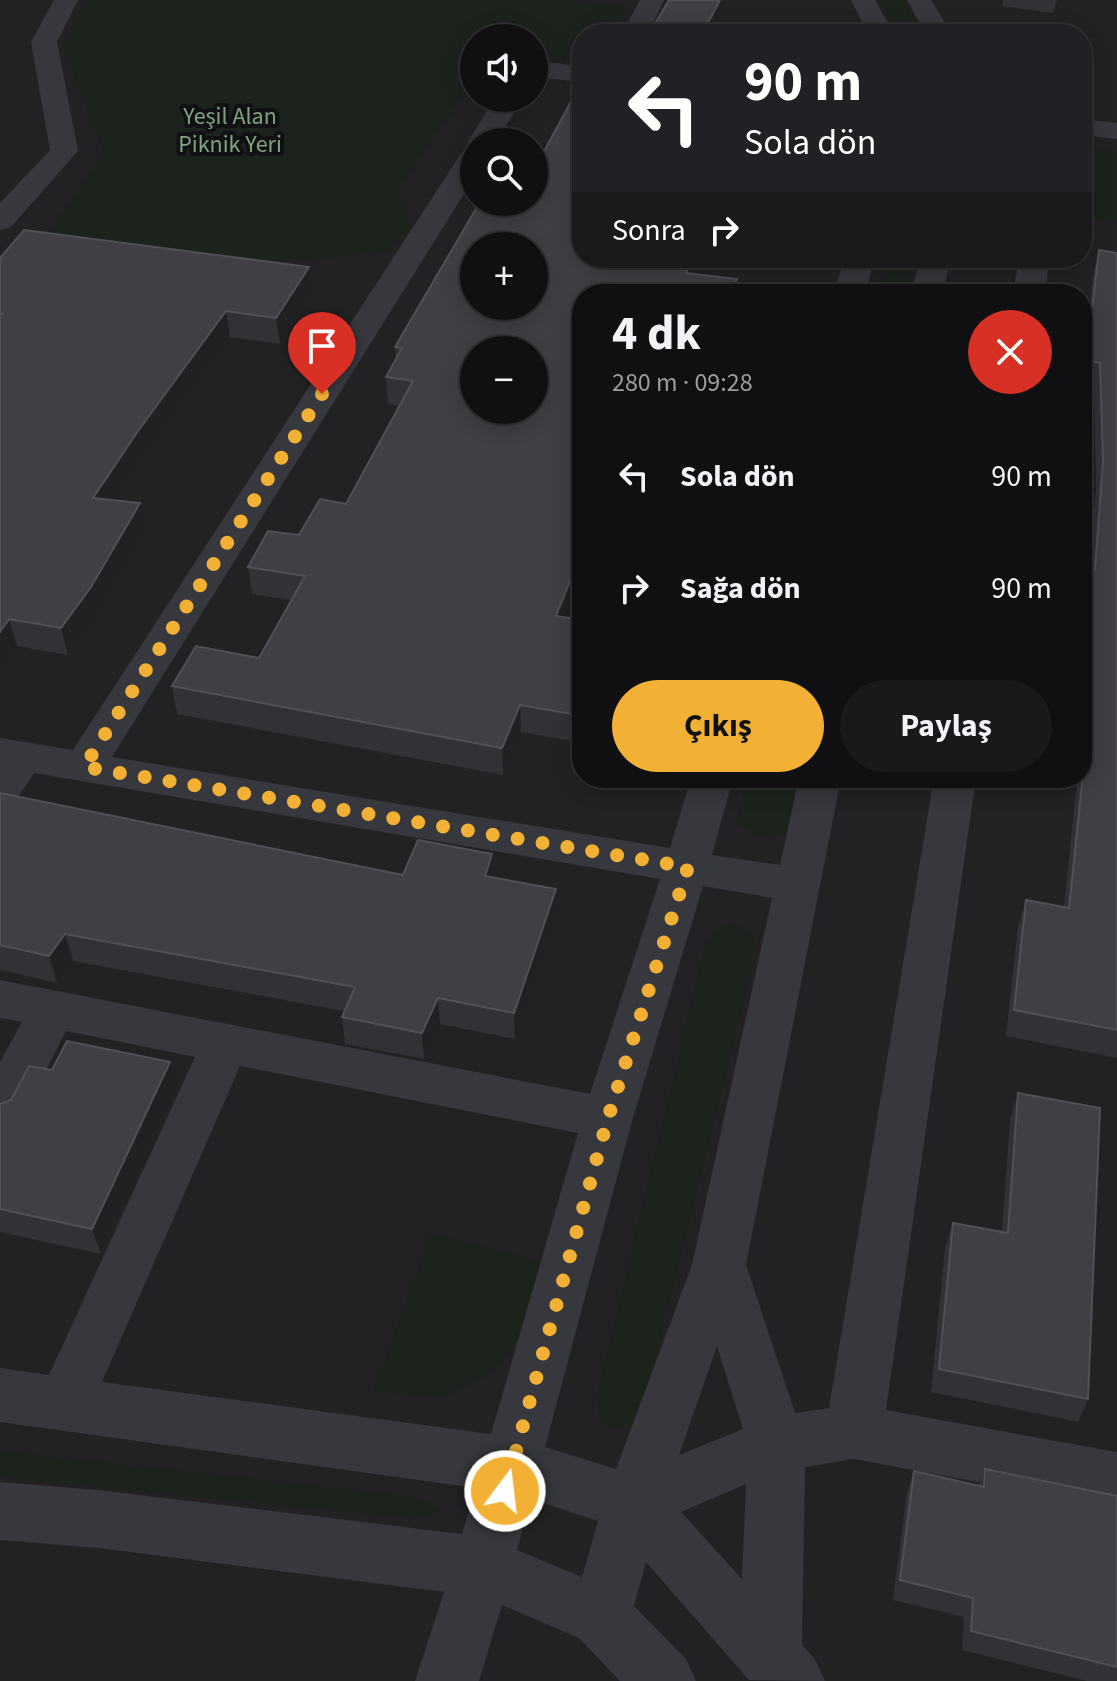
<!DOCTYPE html>
<html lang="tr">
<meta charset="utf-8">
<style>
:root{--surface:#101012;--page:#19191b;--text:#f1f3f6;--muted:#9c9d9f;--line:#303032;--accent:#f2b134}
body{margin:0;font-family:"Source Sans 3",sans-serif;background:var(--page);color:var(--text);height:100vh;display:flex;flex-direction:column;font-size:30px;white-space:nowrap}
*{box-sizing:border-box;margin:0}
p{font-size:26px;color:var(--muted)}
.icon{flex:none;width:44px;height:44px;fill:none;stroke:currentColor;stroke-width:2;stroke-linecap:round;stroke-linejoin:round}
.map{position:relative;flex:1;overflow:hidden}
.panel{position:absolute;left:572px;top:284px;width:520px;height:504px;display:flex;flex-direction:column;background:var(--surface);border-radius:32px;box-shadow:0 4px 20px #0003,0 0 0 2px var(--line)}
.panel>*{flex:none}
.top-card{position:absolute;left:572px;top:24px;width:520px;height:244px;border-radius:32px;box-shadow:0 4px 20px #0003,0 0 0 2px var(--line);background:#202124;color:#fff;overflow:hidden}
.buttons{position:absolute;left:460px;top:24px;display:grid;gap:16px}
.buttons a{display:grid;place-items:center;width:88px;height:88px;border-radius:50%;background:var(--surface);box-shadow:0 4px 20px #0003,0 0 0 2px var(--line);font-size:40px}
.pin{position:absolute;display:grid;place-items:center;width:68px;height:68px;color:#fff;margin:-82px -34px;border-radius:50% 50% 50% 0;rotate:-45deg;box-shadow:0 0 8px #0007}
.pin .icon{rotate:45deg}
.me{position:absolute;width:88px;margin:-44px;rotate:15deg;stroke-linejoin:round;filter:drop-shadow(0 0 6px #0008)}
.turn{display:flex;align-items:center;gap:28px;height:168px;padding:0 40px;font-size:36px}
.turn .icon{width:104px;height:104px;stroke-width:2.5}
.turn b{display:block;font-size:56px;line-height:68px}
.then{display:flex;align-items:center;height:76px;padding:0 40px;background:#0003;gap:16px;font-size:30px}
.round{display:grid;place-items:center;flex:none;width:84px;height:84px;border-radius:42px;background:var(--page)}
.head{display:flex;align-items:center;justify-content:space-between;height:136px;padding:0 40px}
h1{font-size:48px;font-weight:700;line-height:60px}
.button{display:flex;gap:16px;margin-top:auto;padding:16px 40px}
.button a{flex:1;height:92px;border-radius:48px;background:var(--accent);color:#111;font-size:32px;font-weight:700;line-height:92px;text-align:center}
.button a+a{background:var(--page);color:var(--text)}
ul{padding:0;list-style:none}
li{display:flex;align-items:center;gap:24px;height:112px;padding:0 40px}
li div{flex:1}
li b{display:block;font-size:30px}
li em{font-style:normal}
.map>svg:first-child{display:block}
.built{fill:#222225;fill-rule:evenodd}
.green{fill:#1c231d}
.lines{fill:none;stroke-linecap:round;stroke-linejoin:round}
.minor{fill:#37383d;fill-rule:evenodd}
.wall{fill:#323236}
.shaded-wall{fill:#212124}
.building{fill:#3f3f44;stroke:#4f5156;stroke-width:2;fill-rule:evenodd}
.route{stroke:#f2b134;stroke-width:14;stroke-dasharray:0 25.2}
.labels{text-anchor:middle;dominant-baseline:central;stroke-width:8;stroke-linejoin:round;paint-order:stroke}
.far-park-label{font-size:24px;fill:#7fa381;stroke:#111113}
</style>
<div class="map">
<svg width="1117" height="1681" viewBox="0 0 1117 1681">
<rect width="100%" height="100%" fill="#161618"/>
<path class="built" d="M0,0H1117V1681H0ZM582,34H1082V258H582ZM474,38H534V98H474ZM474,142H534V202H474ZM474,246H534V306H474ZM582,294H1082V778H582ZM474,350H534V410H474Z"/>
<g class="green">
<polygon points="86,0 568,0 625,6 614,34 582,34 582,58 578,59 534,53 534,38 474,38 474,82 396,191 412,227 386,253 176,268 45,237 104,154 63,47"/>
<polygon points="877,0 904,0 924,34 896,34"/>
<polygon points="1092,150 1117,152 1117,223 1087,219"/>
<polygon points="887,258 916,258 907,294 878,294"/>
<polygon points="748,778 799,778 786,833 756,835 736,822"/>
<polygon points="736,924 753,936 756,951 642,1414 626,1430 601,1422 596,1398 706,941 717,929"/>
<polygon points="431,1234 540,1261 527,1323 510,1352 492,1373 444,1397 373,1391"/>
<polygon points="0,1451 419,1497 437,1509 426,1519 0,1478"/>
</g>
<g class="lines">
<g class="minor">
<polygon points="54,0 78,0 57,42 78,151 11,227 0,230 0,203 50,150 31,42"/>
<polygon points="640,0 664,0 648,34 622,34"/>
<polygon points="851,0 875,0 894,34 868,34"/>
<polygon points="907,0 931,0 952,34 926,34"/>
<polygon points="534,61 582,66 582,82 534,77"/>
<path d="M495,98H523L496,142H474V178L112,757L670,848L691,778H733L712,855L780,865L799,778H841L746,1265L795,1413L829,1408L934,778H976L886,1410L1117,1452V1508L854,1459L805,1467L802,1645L815,1659L825,1681L749,1680L646,1562L634,1606L686,1659L696,1681H620L579,1638L502,1605L479,1681H415L444,1592L98,1548L0,1540V1482L98,1490L462,1534L476,1488L0,1422V1368L49,1375L195,1057L66,1031L18,1125L0,1131V1062L22,1022L0,1018V980L590,1094L660,879L34,773L15,802L0,806V738L73,750L460,155L471,147L468,142ZM703,886L772,898L692,1265L616,1469L545,1447L632,1121ZM240,1066L578,1133L491,1434L102,1382ZM717,1346L743,1429L679,1455ZM746,1484L742,1579L681,1512ZM531,1499L598,1521L582,1577L517,1550Z"/>
<polygon points="1082,119 1117,123 1117,139 1082,135"/>
<polygon points="845,258 875,258 865,294 833,294"/>
<polygon points="920,258 950,258 943,294 911,294"/>
<polygon points="989,258 1047,258 1049,262 1045,294 1013,294 1017,269 993,265"/>
</g>
</g>
<g class="wall">
<polygon points="1003,0 1057,0 1053,13 1002,6"/>
<polygon points="1099,250 1117,253 1117,1058 1006,1036 1018,927 1026,900 1064,907 1077,783 1047,778 1082,778 1082,567 1089,568 1096,489 1094,389 1082,388 1082,370 1093,276"/>
<polygon points="0,258 311,293 280,344 230,337 143,457 115,500 145,530 98,614 68,655 17,646 0,671"/>
<polygon points="701,258 694,274 582,294 566,617 582,620 582,707 571,741 521,732 503,775 177,714 172,686 259,658 291,600 252,594 248,567 346,504 400,406 388,404 386,377 396,360 395,347"/>
<polygon points="0,793 403,875 493,877 556,889 556,916 515,1039 440,1024 424,1059 345,1044 342,1017 344,1011 73,961 57,983 0,970"/>
<polygon points="177,1088 101,1254 0,1232 0,1104"/>
<polygon points="1018,1093 1088,1399 1078,1422 931,1392 945,1248 953,1223 1002,1231 1010,1119"/>
<polygon points="985,1469 1117,1496 1117,1681 1087,1681 962,1650 964,1617 893,1600 907,1492 914,1471 978,1486"/>
</g>
<g class="shaded-wall">
<polygon points="719,0 725,0 724,13 713,34 702,34"/>
<polygon points="692,258 701,258 686,294 686,273"/>
<polygon points="309,267 311,293 280,344 276,318"/>
<polygon points="226,311 230,337 143,457 99,524 93,498 138,431"/>
<polygon points="140,503 145,530 98,614 68,655 61,628"/>
<polygon points="582,551 582,577 556,643 556,616"/>
<polygon points="9,619 17,646 0,671 0,632"/>
<polygon points="582,681 582,707 571,741 572,714"/>
<polygon points="520,705 521,732 503,775 502,748"/>
<polygon points="492,854 493,881 485,876"/>
<polygon points="556,889 556,916 515,1039 514,1013"/>
<polygon points="65,934 73,961 57,983 49,956"/>
<polygon points="438,998 440,1024 424,1059 422,1033"/>
<polygon points="170,1062 177,1088 101,1254 92,1229"/>
</g>
<g class="building">
<polygon points="669,0 720,0 702,34 649,34"/>
<path d="M582,81V258H692L686,273L737,279L732,294H582V551L556,616L582,620V681L572,714L520,705L502,748L172,686L196,646L259,658L305,576L248,567L268,531L299,535L320,499L346,504L413,381L386,377L402,348L395,347L480,202H534V170ZM474,246H534V306H474ZM474,350H534V410H474Z"/>
<polygon points="24,230 309,267 276,318 226,311 138,431 93,498 140,503 91,587 61,628 9,619 0,632 0,316 2,314 0,314 0,258"/>
<polygon points="1099,250 1117,253 1117,1030 1014,1010 1026,900 1069,908 1085,756 1082,755 1082,567 1095,569 1103,462 1100,363 1086,361"/>
<polygon points="0,793 403,875 418,840 492,854 485,876 556,889 514,1013 438,998 422,1033 342,1017 355,987 65,934 49,956 0,945"/>
<polygon points="67,1041 170,1062 92,1229 0,1209 0,1104 11,1100 29,1066 52,1070"/>
<polygon points="1018,1093 1100,1108 1088,1399 939,1369 953,1223 1008,1233"/>
<polygon points="985,1469 1117,1496 1117,1667 971,1631 973,1598 900,1580 914,1471 984,1487"/>
</g>
<g class="lines">
<polyline class="route" points="322,394 84,767 688,867 608,1118 505,1491"/>
</g>
<g class="labels">
<g class="far-park-label">
<text x="230" y="116">Yeşil Alan<tspan x="230" dy="28">Piknik Yeri</tspan></text>
</g>
</g>
</svg>
<div class="buttons">
<a><svg class="icon" aria-label="sound" viewBox="0 0 24 24"><path d="M4 9h4l5-4v14l-5-4H4zM17 9q2 3 0 6"/></svg></a>
<a><svg class="icon" aria-label="search" viewBox="0 0 24 24"><circle cx="10" cy="10" r="6"/><path d="M15 15l6 6"/></svg></a>
<a>+</a>
<a>−</a>
</div>
<div class="pin" style="left:322px;top:394px;background:#d93025"><svg class="icon" aria-label="arrive" viewBox="0 0 24 24"><path d="M6 21V4h12l-3 4 3 4H6"/></svg></div>
<svg class="me" style="left:505px;top:1491px" viewBox="-20 -20 40 40"><circle r="17" fill="#f2b134" stroke="#fff" stroke-width="3"/><path d="M0-11L8 9 0 5-8 9z" fill="#fff"/></svg>
<div class="top-card">
<div class="turn"><svg class="icon" aria-label="left" viewBox="0 0 24 24"><path d="M17 20v-9H6M10 6l-5 5 5 5"/></svg><div><b>90 m</b>Sola dön</div></div>
<div class="then">Sonra<svg class="icon" aria-label="right" viewBox="0 0 24 24"><path d="M7 20v-9h11M14 6l5 5-5 5"/></svg></div>
</div>
<section class="panel">
<div class="head"><div><h1>4 dk</h1><p>280 m · 09:28</p></div><a class="round" style="background:#d93025;color:#fff"><svg class="icon" aria-label="close" viewBox="0 0 24 24"><path d="M6 6l12 12M18 6L6 18"/></svg></a></div>
<ul>
<li><svg class="icon" aria-label="left" viewBox="0 0 24 24"><path d="M17 20v-9H6M10 6l-5 5 5 5"/></svg><div><b>Sola dön</b></div><em>90 m</em></li>
<li><svg class="icon" aria-label="right" viewBox="0 0 24 24"><path d="M7 20v-9h11M14 6l5 5-5 5"/></svg><div><b>Sağa dön</b></div><em>90 m</em></li>
</ul>
<div class="button"><a>Çıkış</a><a>Paylaş</a></div>
</section>
</div>
